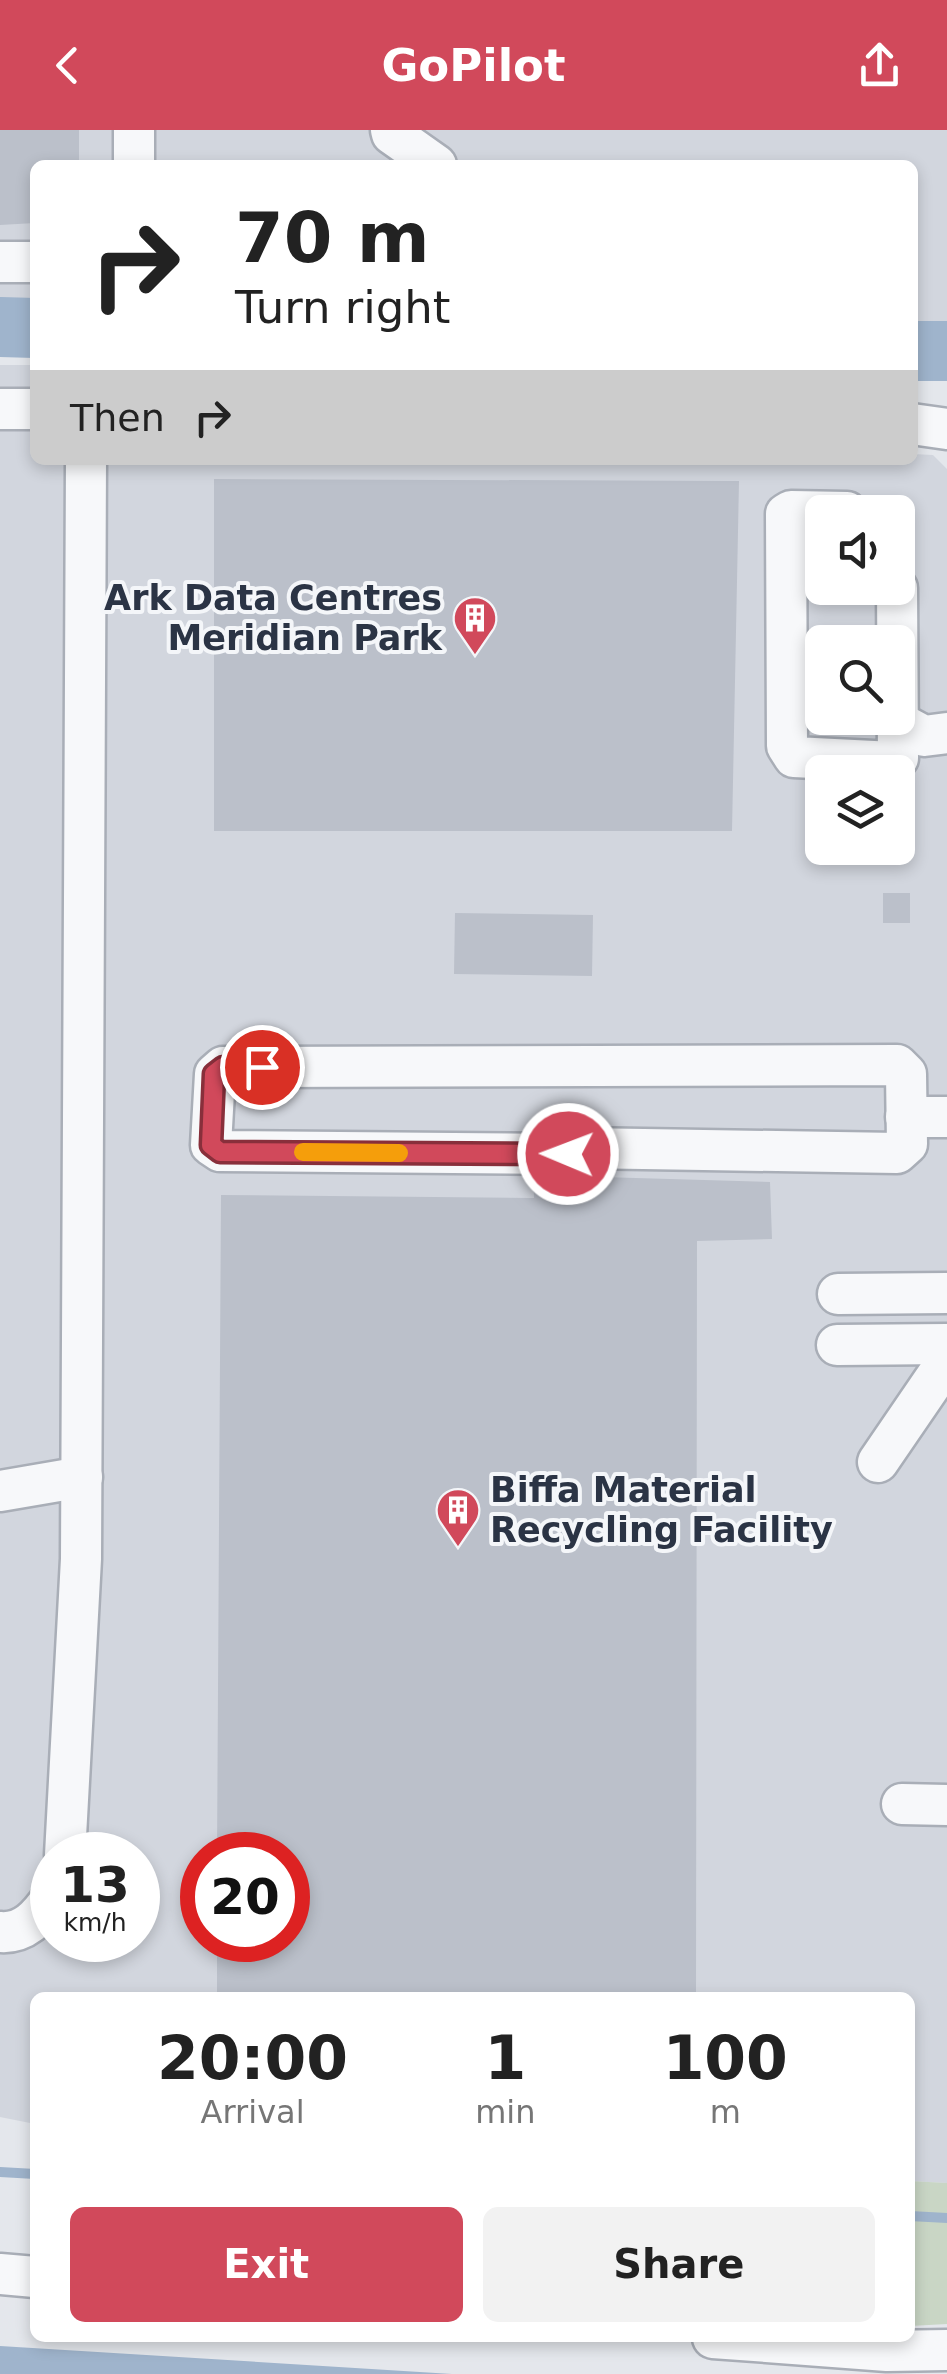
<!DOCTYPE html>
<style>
:root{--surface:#fff;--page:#f2f2f2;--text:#222;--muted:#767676;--accent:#d1495b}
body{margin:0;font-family:"DejaVu Sans",sans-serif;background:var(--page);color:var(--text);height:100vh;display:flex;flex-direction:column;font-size:38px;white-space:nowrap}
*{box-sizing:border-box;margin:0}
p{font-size:32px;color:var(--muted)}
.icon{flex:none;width:55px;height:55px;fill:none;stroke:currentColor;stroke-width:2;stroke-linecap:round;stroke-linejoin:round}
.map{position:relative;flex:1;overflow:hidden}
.details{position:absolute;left:30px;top:1862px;width:885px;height:350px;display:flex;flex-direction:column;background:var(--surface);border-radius:15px;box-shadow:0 5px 15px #0003}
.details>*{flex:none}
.banner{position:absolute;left:30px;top:30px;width:888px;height:305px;border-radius:15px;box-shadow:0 5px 15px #0003;background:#fff;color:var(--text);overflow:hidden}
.buttons{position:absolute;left:805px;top:365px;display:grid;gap:20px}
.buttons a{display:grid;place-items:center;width:110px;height:110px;border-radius:15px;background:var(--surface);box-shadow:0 5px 15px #0003;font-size:50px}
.speed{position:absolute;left:30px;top:1702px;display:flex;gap:20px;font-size:50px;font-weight:700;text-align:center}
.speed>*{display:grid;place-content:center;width:130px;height:130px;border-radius:50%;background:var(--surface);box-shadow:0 5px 15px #0003;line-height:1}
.speed small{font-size:25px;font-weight:400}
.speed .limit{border:15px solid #d22;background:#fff;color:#111}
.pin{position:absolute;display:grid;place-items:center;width:85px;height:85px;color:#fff;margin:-42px;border:5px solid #fff;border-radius:50%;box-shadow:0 2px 10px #0007}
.me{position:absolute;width:110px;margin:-55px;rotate:271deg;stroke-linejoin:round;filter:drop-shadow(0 0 8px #0008)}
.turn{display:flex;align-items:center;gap:35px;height:210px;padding:0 40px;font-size:45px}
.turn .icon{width:130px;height:130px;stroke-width:2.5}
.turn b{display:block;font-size:70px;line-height:85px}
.then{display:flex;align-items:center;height:95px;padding:0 40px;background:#0003;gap:20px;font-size:38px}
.eta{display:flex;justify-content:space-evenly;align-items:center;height:170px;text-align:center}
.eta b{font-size:60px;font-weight:800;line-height:70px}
.primary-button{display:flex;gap:20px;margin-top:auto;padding:20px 40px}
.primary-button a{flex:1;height:115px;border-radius:15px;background:var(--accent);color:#fff;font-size:40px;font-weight:800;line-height:115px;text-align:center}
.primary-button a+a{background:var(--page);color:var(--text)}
header{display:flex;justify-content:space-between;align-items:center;height:130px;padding:0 40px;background:var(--accent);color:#fff;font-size:45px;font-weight:800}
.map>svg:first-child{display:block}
.built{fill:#d2d6de;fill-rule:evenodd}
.green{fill:#c9d6c5}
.water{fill:#9fb4cc}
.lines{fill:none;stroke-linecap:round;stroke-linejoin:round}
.stream{stroke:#9fb4cc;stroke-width:10}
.river{stroke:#9fb4cc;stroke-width:60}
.building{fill:#bbc0ca}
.minor-casing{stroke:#a9aeb7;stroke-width:45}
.minor{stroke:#f7f8fa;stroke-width:40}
.route-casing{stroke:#882f3b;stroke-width:25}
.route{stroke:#d1495b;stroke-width:18}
.slow{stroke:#f59e0b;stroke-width:18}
.labels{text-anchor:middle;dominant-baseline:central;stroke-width:8;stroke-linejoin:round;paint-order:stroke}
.poi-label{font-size:35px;font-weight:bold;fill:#2b3445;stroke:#f4f6f9;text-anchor:end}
</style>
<header><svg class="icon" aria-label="back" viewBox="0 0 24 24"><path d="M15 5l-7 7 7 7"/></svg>GoPilot<svg class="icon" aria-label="share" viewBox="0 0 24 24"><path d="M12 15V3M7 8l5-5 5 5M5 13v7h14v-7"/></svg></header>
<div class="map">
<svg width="947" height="2244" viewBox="0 0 947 2244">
<rect width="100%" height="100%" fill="#e4e7ec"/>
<g class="built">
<polygon points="0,0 947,0 947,199 913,199 912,35 35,35 35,199 0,199"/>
<path d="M0,235H35V330H912L913,324L933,325L947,339V2053L910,2051V1868H35V1994L0,1987ZM822,382H898V458H822ZM822,512H898V588H822ZM822,642H898V718H822ZM52,1725H138V1810H52ZM202,1725H288V1810H202Z"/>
</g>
<polygon class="green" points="910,2051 947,2053 947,2194 910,2196"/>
<polygon class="water" points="0,2216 452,2244 0,2244"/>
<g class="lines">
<g class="stream">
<polyline points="0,2042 35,2044"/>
<polyline points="910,2086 947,2088"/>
</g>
<g class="river">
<polyline points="0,197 35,198"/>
<polyline points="912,221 947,221"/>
</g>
</g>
<g class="building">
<polygon points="0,0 79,0 79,35 35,35 35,93 0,95"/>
<polygon points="214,349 739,351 732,701 214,701"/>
<rect x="883" y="763" width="27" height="30"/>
<polygon points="455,783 593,785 592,846 454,844"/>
<polygon points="533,1045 770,1052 772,1109 697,1111 696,1868 217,1868 217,1810 288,1810 288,1725 217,1725 221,1065 534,1068"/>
</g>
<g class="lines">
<g class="minor-casing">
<g id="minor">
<polyline points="391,0 392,4 436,35"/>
<polyline points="134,35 134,0"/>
<polyline points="0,132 35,132"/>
<polyline points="0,279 35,279"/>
<polyline points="912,294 947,299"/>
<polyline points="847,382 791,381 786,384 787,616 794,627 893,632 898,628 897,458"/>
<polyline points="898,592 924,606 947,603"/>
<polygon points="897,935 906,944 907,1014 897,1023 583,1018 568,1024 220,1021 211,1015 215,944 223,937"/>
<polyline points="906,987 947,987"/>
<polyline points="838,1164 947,1163"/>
<polyline points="837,1215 947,1214"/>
<polyline points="878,1332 947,1231"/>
<polyline points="0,1361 82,1347"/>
<polyline points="902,1674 947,1675"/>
<polyline points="65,1725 81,1429 86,330"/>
<path d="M0,1802C24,1804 39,1787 52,1768"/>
<polyline points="0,2144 35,2147"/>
<polyline points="713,2208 887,2221 947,2220"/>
</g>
</g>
<use href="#minor" class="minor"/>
</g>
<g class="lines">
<g class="route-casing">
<polyline id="route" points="262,937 223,937 214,944 211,1015 220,1022 568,1024"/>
</g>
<use href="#route" class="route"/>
<polyline class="slow" points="303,1022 399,1023"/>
</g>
<defs>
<g id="building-pin" transform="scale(2.25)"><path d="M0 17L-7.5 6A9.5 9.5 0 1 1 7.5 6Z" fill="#d1495b" stroke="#f4f6f9"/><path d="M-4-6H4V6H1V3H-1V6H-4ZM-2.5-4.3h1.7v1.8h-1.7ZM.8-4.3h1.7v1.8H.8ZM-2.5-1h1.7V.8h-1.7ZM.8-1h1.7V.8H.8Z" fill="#fff"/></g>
</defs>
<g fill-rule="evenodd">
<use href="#building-pin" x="475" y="488"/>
<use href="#building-pin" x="458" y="1380"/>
</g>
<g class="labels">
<g class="poi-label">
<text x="442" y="468">Ark Data Centres<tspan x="442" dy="40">Meridian Park</tspan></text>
<text x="490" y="1360" text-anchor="start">Biffa Material<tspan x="490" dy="40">Recycling Facility</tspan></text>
</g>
</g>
</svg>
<div class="buttons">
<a><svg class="icon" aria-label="sound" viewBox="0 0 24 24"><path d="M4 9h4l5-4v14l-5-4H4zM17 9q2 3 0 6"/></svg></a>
<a><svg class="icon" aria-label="search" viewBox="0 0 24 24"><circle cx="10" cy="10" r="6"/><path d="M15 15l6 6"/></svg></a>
<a><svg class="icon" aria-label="layers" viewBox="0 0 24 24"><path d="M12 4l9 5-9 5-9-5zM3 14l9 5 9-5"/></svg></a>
</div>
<div class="speed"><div>13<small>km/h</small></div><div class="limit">20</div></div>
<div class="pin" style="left:262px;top:937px;background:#d93025"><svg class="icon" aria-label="arrive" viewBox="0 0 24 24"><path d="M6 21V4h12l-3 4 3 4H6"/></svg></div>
<svg class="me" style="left:568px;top:1024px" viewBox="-20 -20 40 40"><circle r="17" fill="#d1495b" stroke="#fff" stroke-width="3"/><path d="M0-11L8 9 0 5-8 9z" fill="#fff"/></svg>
<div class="banner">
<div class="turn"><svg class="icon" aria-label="right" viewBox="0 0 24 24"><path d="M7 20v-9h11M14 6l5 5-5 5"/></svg><div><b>70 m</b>Turn right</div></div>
<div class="then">Then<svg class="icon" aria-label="right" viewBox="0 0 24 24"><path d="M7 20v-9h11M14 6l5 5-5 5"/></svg></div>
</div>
<section class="details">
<div class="eta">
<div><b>20:00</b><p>Arrival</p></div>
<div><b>1</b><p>min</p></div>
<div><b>100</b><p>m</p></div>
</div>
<div class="primary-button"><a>Exit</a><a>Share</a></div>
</section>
</div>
